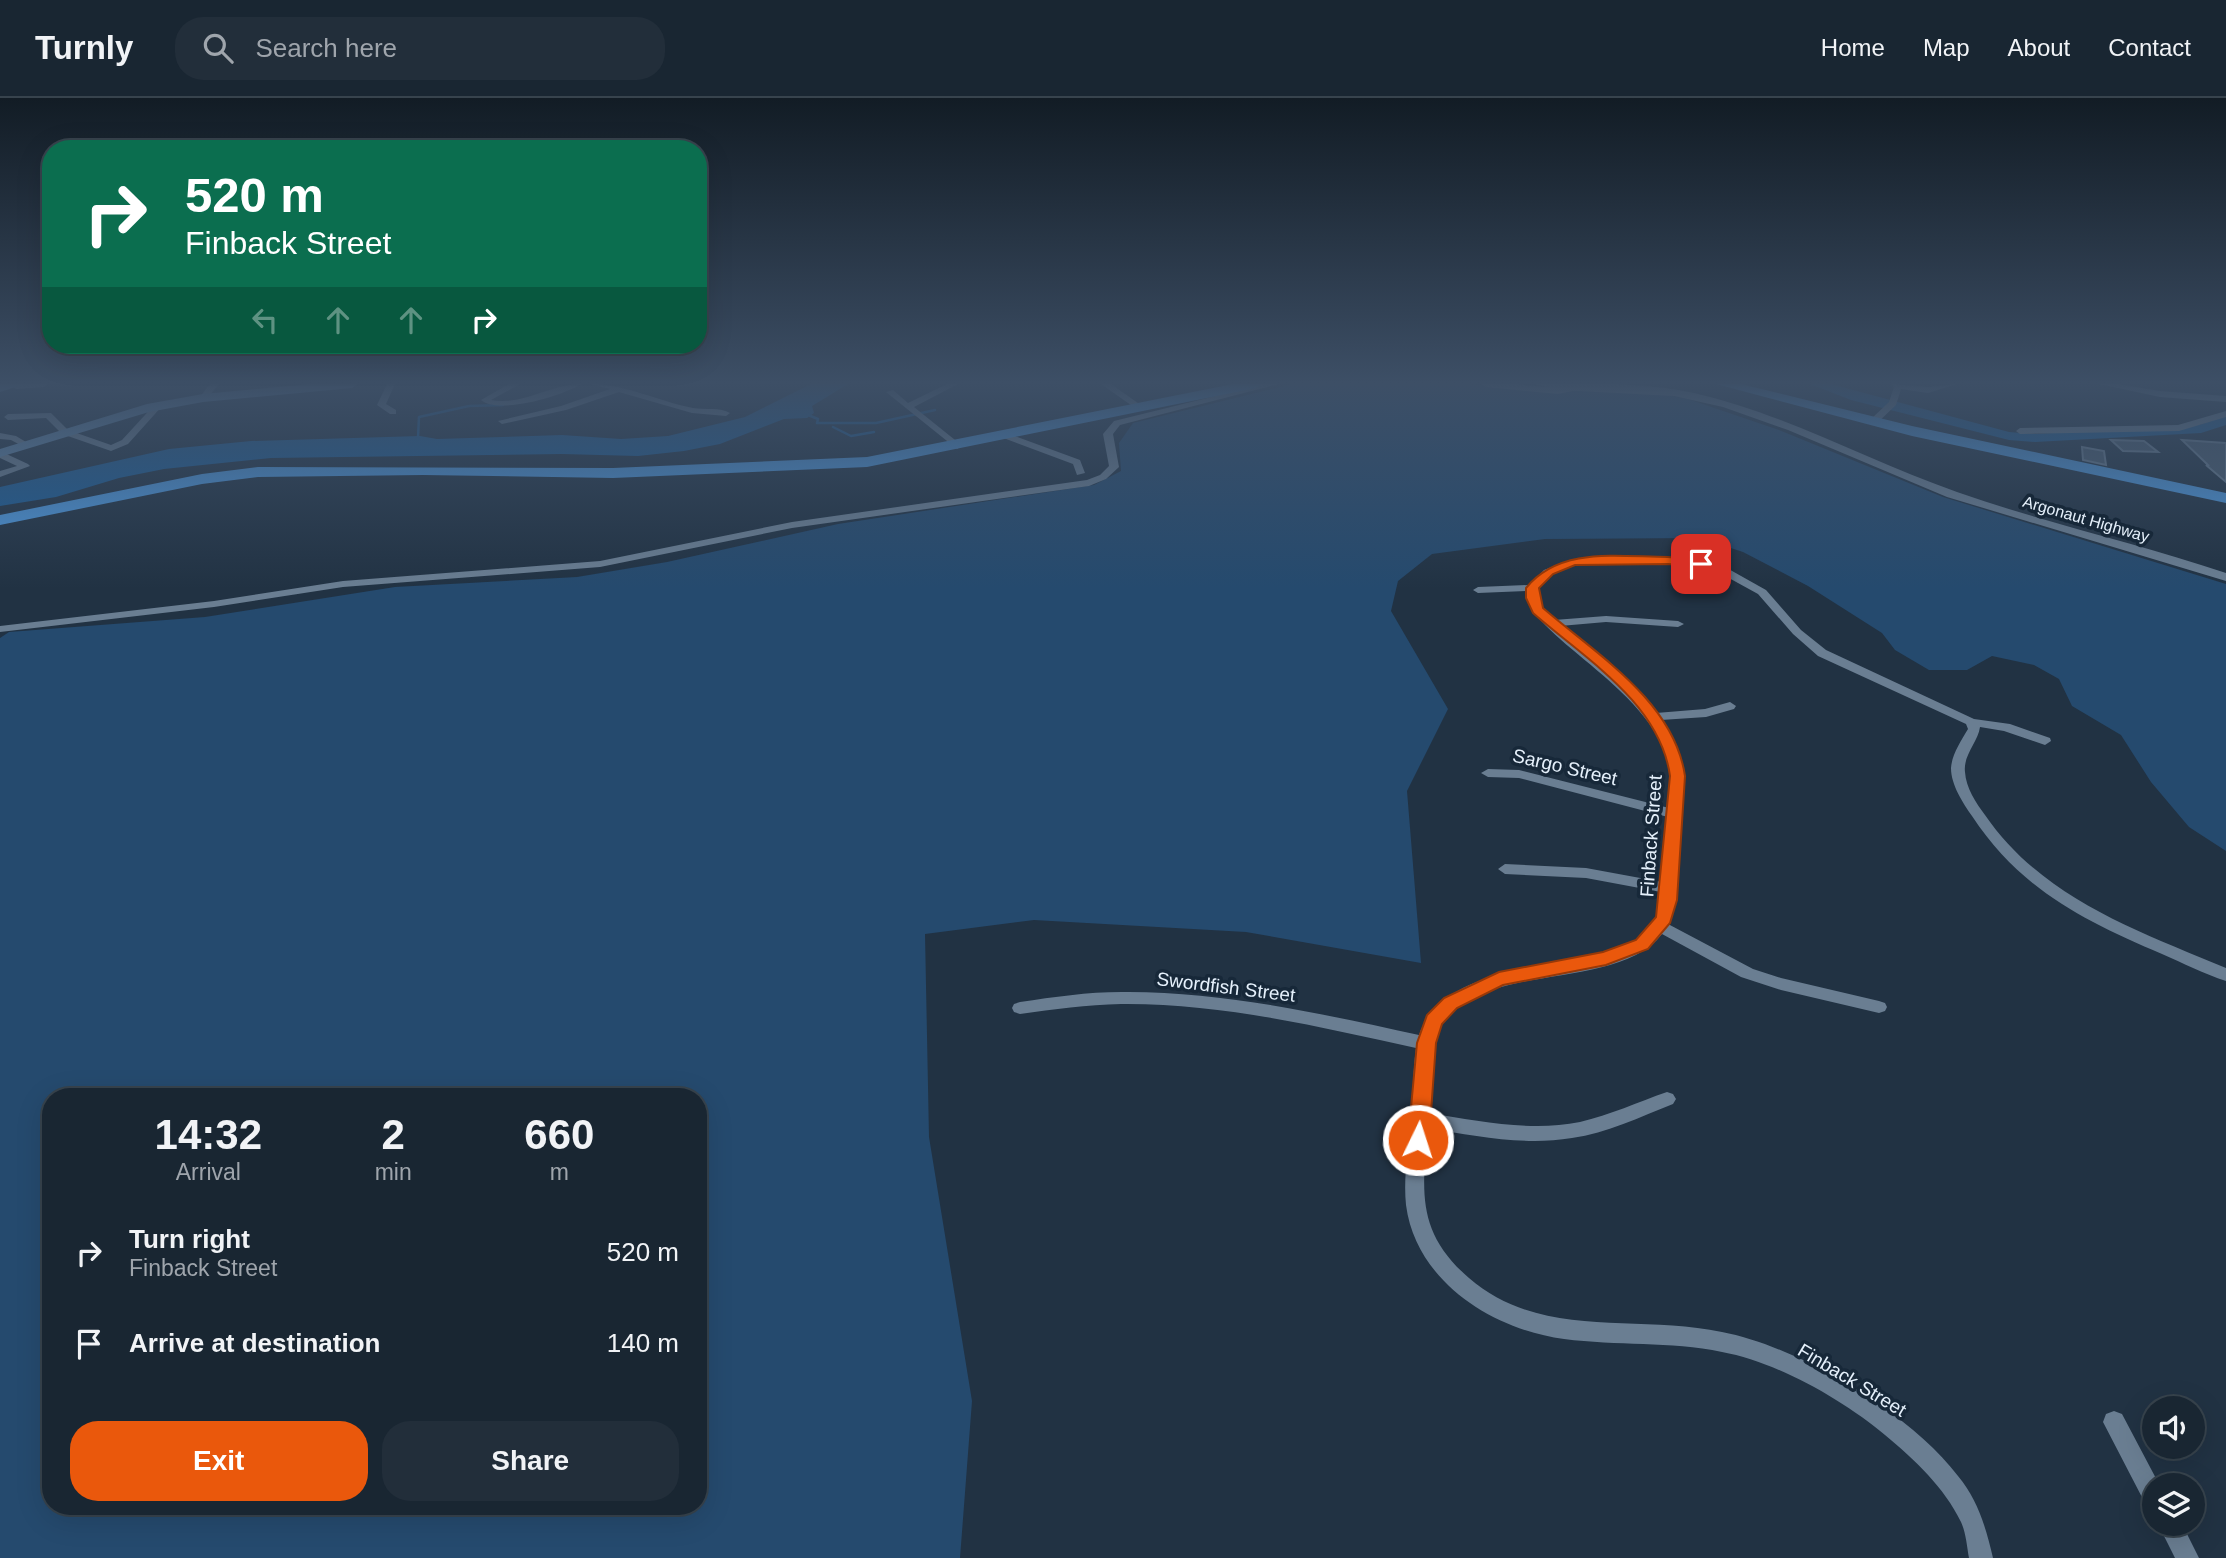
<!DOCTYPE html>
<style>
:root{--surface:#192632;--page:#222e3a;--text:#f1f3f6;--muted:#9fa5ac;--line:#37434d;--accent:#ea580c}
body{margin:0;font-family:Helvetica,sans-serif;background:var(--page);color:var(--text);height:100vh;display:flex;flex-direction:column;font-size:26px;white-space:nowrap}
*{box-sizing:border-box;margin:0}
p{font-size:23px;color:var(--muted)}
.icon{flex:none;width:38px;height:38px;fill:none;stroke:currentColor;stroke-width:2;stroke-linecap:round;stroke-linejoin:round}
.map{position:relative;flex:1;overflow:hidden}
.drawer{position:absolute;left:42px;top:990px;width:665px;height:427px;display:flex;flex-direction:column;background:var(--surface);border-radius:28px;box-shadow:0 7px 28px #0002,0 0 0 2px var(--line)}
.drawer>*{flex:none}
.top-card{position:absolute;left:42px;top:42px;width:665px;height:214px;border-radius:28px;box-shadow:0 7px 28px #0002,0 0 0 2px var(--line);background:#0b6e4f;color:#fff;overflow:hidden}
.buttons{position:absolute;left:2142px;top:1298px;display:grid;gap:14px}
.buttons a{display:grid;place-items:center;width:63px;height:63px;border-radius:50%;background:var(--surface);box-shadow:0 7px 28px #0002,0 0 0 2px var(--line);font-size:35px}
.pin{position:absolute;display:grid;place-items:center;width:60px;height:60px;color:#fff;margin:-30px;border-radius:14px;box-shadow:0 4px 10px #0006}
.me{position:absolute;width:77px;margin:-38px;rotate:4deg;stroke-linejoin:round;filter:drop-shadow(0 0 5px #0008)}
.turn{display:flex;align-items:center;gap:24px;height:147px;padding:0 28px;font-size:32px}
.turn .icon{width:91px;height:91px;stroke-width:2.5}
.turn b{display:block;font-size:49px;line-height:60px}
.lanes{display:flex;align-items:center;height:66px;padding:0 28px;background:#0003;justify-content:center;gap:35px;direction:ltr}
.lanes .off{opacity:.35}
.eta{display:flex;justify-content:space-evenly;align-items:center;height:119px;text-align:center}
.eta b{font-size:42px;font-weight:700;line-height:49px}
.primary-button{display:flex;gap:14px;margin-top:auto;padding:14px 28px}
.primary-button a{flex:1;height:80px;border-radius:28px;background:var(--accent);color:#fff;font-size:28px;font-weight:700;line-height:80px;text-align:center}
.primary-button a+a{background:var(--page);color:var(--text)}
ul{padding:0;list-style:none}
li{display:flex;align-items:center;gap:21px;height:91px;padding:0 28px}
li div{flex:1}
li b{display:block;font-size:26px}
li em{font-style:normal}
header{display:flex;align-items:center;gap:42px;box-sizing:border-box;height:98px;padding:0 35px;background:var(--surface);border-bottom:2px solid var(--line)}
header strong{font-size:33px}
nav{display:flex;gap:38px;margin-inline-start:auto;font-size:24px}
.search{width:490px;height:63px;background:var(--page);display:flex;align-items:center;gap:18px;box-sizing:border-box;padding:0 24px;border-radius:28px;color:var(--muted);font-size:26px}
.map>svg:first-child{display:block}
.green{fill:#254a6e;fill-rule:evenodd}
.water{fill:#1c5c95}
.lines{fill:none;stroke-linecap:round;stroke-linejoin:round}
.stream{stroke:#1c5c95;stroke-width:2.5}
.river{fill:#1c5c95;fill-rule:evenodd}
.building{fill:#485b6e;stroke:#687c90;stroke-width:2}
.minor{fill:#6a7e92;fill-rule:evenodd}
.tertiary{fill:#6a7e92;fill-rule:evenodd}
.secondary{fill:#5f87ad;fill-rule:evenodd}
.trunk{fill:#4c96db;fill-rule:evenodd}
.route{fill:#ea580c;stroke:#983908;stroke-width:2}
.labels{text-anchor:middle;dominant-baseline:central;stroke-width:7;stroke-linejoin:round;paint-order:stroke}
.far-street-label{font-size:16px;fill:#e5f0fb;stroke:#172839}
.street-label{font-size:19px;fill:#e5f0fb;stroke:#172839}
</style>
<header>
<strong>Turnly</strong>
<div class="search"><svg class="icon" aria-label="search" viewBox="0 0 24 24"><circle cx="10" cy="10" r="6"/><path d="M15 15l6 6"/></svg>Search here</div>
<nav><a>Home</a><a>Map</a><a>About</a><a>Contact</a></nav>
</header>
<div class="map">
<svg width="2226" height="1460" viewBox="0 0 2226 1460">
<rect width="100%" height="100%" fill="#213243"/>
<path class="green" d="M1293,286H1468L1559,294L1593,291L1652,294L1688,301L1779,332L1943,399L2226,486V753L2189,729L2151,684L2121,637L2072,608L2059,581L2034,567L1992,558L1967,572H1929L1895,552L1882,535L1808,488L1743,454L1700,440L1545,441L1432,456L1398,483L1391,513L1448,611L1407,693L1421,865L1246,834L1034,822L925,836L929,1039L972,1303L960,1460H0V540L9,534L205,519L395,489L577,479L667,464L838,426L1094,387L1121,373L1119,345L1133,325ZM51,999H698V1409H51Z"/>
<polygon class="water" points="811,286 848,286 812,308 814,315 807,320 784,321 720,346 684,353 638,358 562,356 271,360 164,371 119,380 56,399 0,408 0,389 169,351 251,343 420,338 437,341 562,337 621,341 668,338 745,319"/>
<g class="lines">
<g class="stream">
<polyline points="808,317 818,321 817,325 876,325 935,312"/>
<polyline points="833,329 851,338 874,334"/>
<polyline points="418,340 419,319 469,308 503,307"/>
</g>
<polygon class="river" points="1810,286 1831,286 2009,334 2035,336 2199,327 2226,318 2226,327 2201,335 2035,344 2009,342 1851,302"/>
</g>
<g class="building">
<polygon points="2111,342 2144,343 2158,354 2123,353"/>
<polygon points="2182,342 2226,345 2226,384 2206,367 2209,368"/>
<polygon points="2082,349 2104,353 2106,367 2083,362"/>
</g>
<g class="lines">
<g class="minor">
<polygon points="14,286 48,286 44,289 17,291 14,290"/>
<polygon points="210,286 219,286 206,302 200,302 199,300"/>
<polygon points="387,286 395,286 386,306 396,312 396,316 390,316 377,307"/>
<path d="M509,286H520L491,302C522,308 551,286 581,286C563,298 498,317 481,302Z"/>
<path d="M590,286C626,286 657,303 693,310C704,312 721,309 730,315L726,318L692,315L619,294L566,312L502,326L498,323L561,308L610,291Z"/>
<polygon points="947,286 958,286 914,309 960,346 962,348 957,351 886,294 893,292 908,305"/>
<polygon points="1101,286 1111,286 1145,310 1138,312"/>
<polygon points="1264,286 1279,286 1120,327 1113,336 1119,369 1106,381 1089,388 792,430 600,469 343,489 214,509 0,534 0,528 214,503 343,483 600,463 792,424 1087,382 1100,377 1109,368 1103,336 1114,323"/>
<polygon points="1482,286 1514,286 1558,290 1584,287 1588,290 1558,296 1486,289"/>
<polygon points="1891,286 1928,289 1957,286 1928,295 1901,291 1896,307 1876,326 1870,326 1870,322 1889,304 1894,289"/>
<polygon points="2099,286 2118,286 2160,293 2226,298 2226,304 2160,299"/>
<polygon points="156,305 163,307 128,346 111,353 62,336 46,320 8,322 4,319 8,316 51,315 68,332 111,347 122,342"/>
<polygon points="2226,313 2226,319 2179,333 2020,336 2016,333 2020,330 2178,327"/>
<polygon points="1004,334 1080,362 1085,375 1077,377 1073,366 1001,339 999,337"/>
<polygon points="0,335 16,338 31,347 26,350 11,342 0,341"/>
<polygon points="0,353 28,366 30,368 0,379 0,373 17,368 0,360"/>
<path d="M1683,460L1725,469L1766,492L1801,532L1826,552L1974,621L2010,626L2050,640L2051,643L2045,647L2004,633L1980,629C1978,644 1963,657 1965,674C1966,690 1976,705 1985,717C2042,800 2137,833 2226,870V883C2204,876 2183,865 2162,856C2084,823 2020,791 1972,718C1963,705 1951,687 1951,670C1952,656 1961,643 1968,631L1966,626L1818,558L1793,536L1758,496L1718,474L1683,466L1574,467L1552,476L1537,491C1538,506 1544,512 1554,522L1606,518L1678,523L1684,526L1678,529L1606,524L1560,528L1626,583L1656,615L1705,611L1730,604L1736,608L1734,611L1706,619L1661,622L1677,650L1685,678L1675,802L1668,826L1753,871L1781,880L1879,903L1885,905L1887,909L1885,913L1879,915L1781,892L1741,879L1662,836C1632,876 1551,875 1505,888C1493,891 1482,896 1470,902C1460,907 1447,914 1441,925C1426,949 1431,987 1429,1015C1478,1023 1531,1034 1580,1024C1610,1017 1638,1004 1667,994L1673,996L1676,1001L1673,1006C1640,1019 1607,1035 1572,1040C1524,1048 1475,1038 1428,1030C1422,1093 1416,1134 1469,1180C1540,1242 1637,1216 1722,1234C1800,1249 1910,1315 1958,1378C1978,1402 1986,1430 1993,1460H1969C1967,1449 1966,1435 1961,1424C1944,1389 1915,1362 1885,1337C1843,1302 1777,1264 1722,1254C1670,1243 1617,1248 1564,1241C1494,1232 1416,1184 1406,1107C1403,1078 1409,1048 1411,1018C1413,995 1413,972 1416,950C1320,929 1221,905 1121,906C1087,907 1054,911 1020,916L1014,914L1012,910L1014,906L1020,904C1054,899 1087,894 1122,894C1222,893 1322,916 1419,937C1440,874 1534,871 1588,860C1608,855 1632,849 1647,834C1656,823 1660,808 1661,794L1586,780L1505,776L1498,771L1505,766L1586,770L1662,784L1668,719L1519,680L1488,679L1481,675L1488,671L1519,672L1669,710C1669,700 1672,688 1671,678C1663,593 1526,539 1526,493L1478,495L1473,492L1478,489L1529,487L1544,472L1573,461Z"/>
<polygon points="2114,1313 2122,1316 2160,1388 2154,1388 2154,1410 2146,1407 2103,1324 2106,1316"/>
<polygon points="2158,1426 2182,1426 2199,1460 2175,1460"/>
</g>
<path class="tertiary" d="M1535,286C1587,286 1643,284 1694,295C1786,316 1868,363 1957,394C2045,425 2137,445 2226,475V483L1947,399L1788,332L1723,309L1674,298L1559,292Z"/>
<g class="secondary">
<polygon points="0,286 25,286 0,294"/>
<polygon points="310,286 358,286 352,290 203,304 149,314 0,359 0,351 147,306 203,296"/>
</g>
<g class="trunk">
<polygon points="1233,286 1263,286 1256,290 867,369 613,380 423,377 258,379 202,386 0,427 0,417 202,376 258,369 613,370 867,359"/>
<polygon points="1716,286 1741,286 1912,328 2226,395 2226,405 1912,338"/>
</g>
</g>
<linearGradient id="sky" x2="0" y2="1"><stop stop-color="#121c25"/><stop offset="0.58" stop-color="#3d4f66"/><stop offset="1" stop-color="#3d4f66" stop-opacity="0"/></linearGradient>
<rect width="2226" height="491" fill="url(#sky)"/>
<path class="route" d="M1668,459L1701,462L1707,466L1701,469L1668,466L1575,467L1553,476L1539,490L1543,510C1596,556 1674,603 1685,678L1677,802L1670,825L1648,851L1606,867L1503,887L1457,910L1442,926L1436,945L1429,1042L1426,1048L1418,1051L1411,1048L1408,1042L1417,945L1427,917L1444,900L1499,874L1603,854L1636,842L1656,819L1670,678C1660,605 1584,560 1533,515L1526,500V490C1560,448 1619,459 1668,459Z"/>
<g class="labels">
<g class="far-street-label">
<text transform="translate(2086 421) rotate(16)">Argonaut Highway</text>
</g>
<g class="street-label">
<text transform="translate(1565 669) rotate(13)">Sargo Street</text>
<text transform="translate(1651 738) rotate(-86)">Finback Street</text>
<text transform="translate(1226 889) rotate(7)">Swordfish Street</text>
<text transform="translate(1852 1282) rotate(31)">Finback Street</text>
</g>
</g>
</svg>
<div class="buttons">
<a><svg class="icon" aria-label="sound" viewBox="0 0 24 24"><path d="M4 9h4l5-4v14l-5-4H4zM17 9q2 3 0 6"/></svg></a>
<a><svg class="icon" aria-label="layers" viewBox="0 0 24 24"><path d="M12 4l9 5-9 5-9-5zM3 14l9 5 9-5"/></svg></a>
</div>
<div class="pin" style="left:1701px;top:466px;background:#d93025"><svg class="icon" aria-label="arrive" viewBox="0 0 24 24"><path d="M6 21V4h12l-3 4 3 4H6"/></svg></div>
<svg class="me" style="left:1418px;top:1042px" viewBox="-20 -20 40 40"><circle r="17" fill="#ea580c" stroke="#fff" stroke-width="3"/><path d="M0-11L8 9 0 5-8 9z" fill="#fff"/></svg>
<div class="top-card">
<div class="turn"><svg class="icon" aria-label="right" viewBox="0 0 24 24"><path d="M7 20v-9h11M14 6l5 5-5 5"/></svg><div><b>520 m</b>Finback Street</div></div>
<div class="lanes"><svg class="icon off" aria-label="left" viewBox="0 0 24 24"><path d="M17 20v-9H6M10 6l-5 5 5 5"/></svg><svg class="icon off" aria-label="ahead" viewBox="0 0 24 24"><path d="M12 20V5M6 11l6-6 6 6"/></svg><svg class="icon off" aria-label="ahead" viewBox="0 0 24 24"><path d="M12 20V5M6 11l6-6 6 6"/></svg><svg class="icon" aria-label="right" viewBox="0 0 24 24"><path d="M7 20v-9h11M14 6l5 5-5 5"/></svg></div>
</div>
<section class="drawer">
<div class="eta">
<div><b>14:32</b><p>Arrival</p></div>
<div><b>2</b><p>min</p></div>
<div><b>660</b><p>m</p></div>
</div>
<ul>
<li><svg class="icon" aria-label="right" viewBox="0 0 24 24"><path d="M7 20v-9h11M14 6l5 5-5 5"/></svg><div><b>Turn right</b><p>Finback Street</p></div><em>520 m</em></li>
<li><svg class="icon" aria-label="arrive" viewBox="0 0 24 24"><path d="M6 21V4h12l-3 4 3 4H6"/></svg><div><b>Arrive at destination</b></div><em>140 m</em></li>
</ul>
<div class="primary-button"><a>Exit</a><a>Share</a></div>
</section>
</div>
